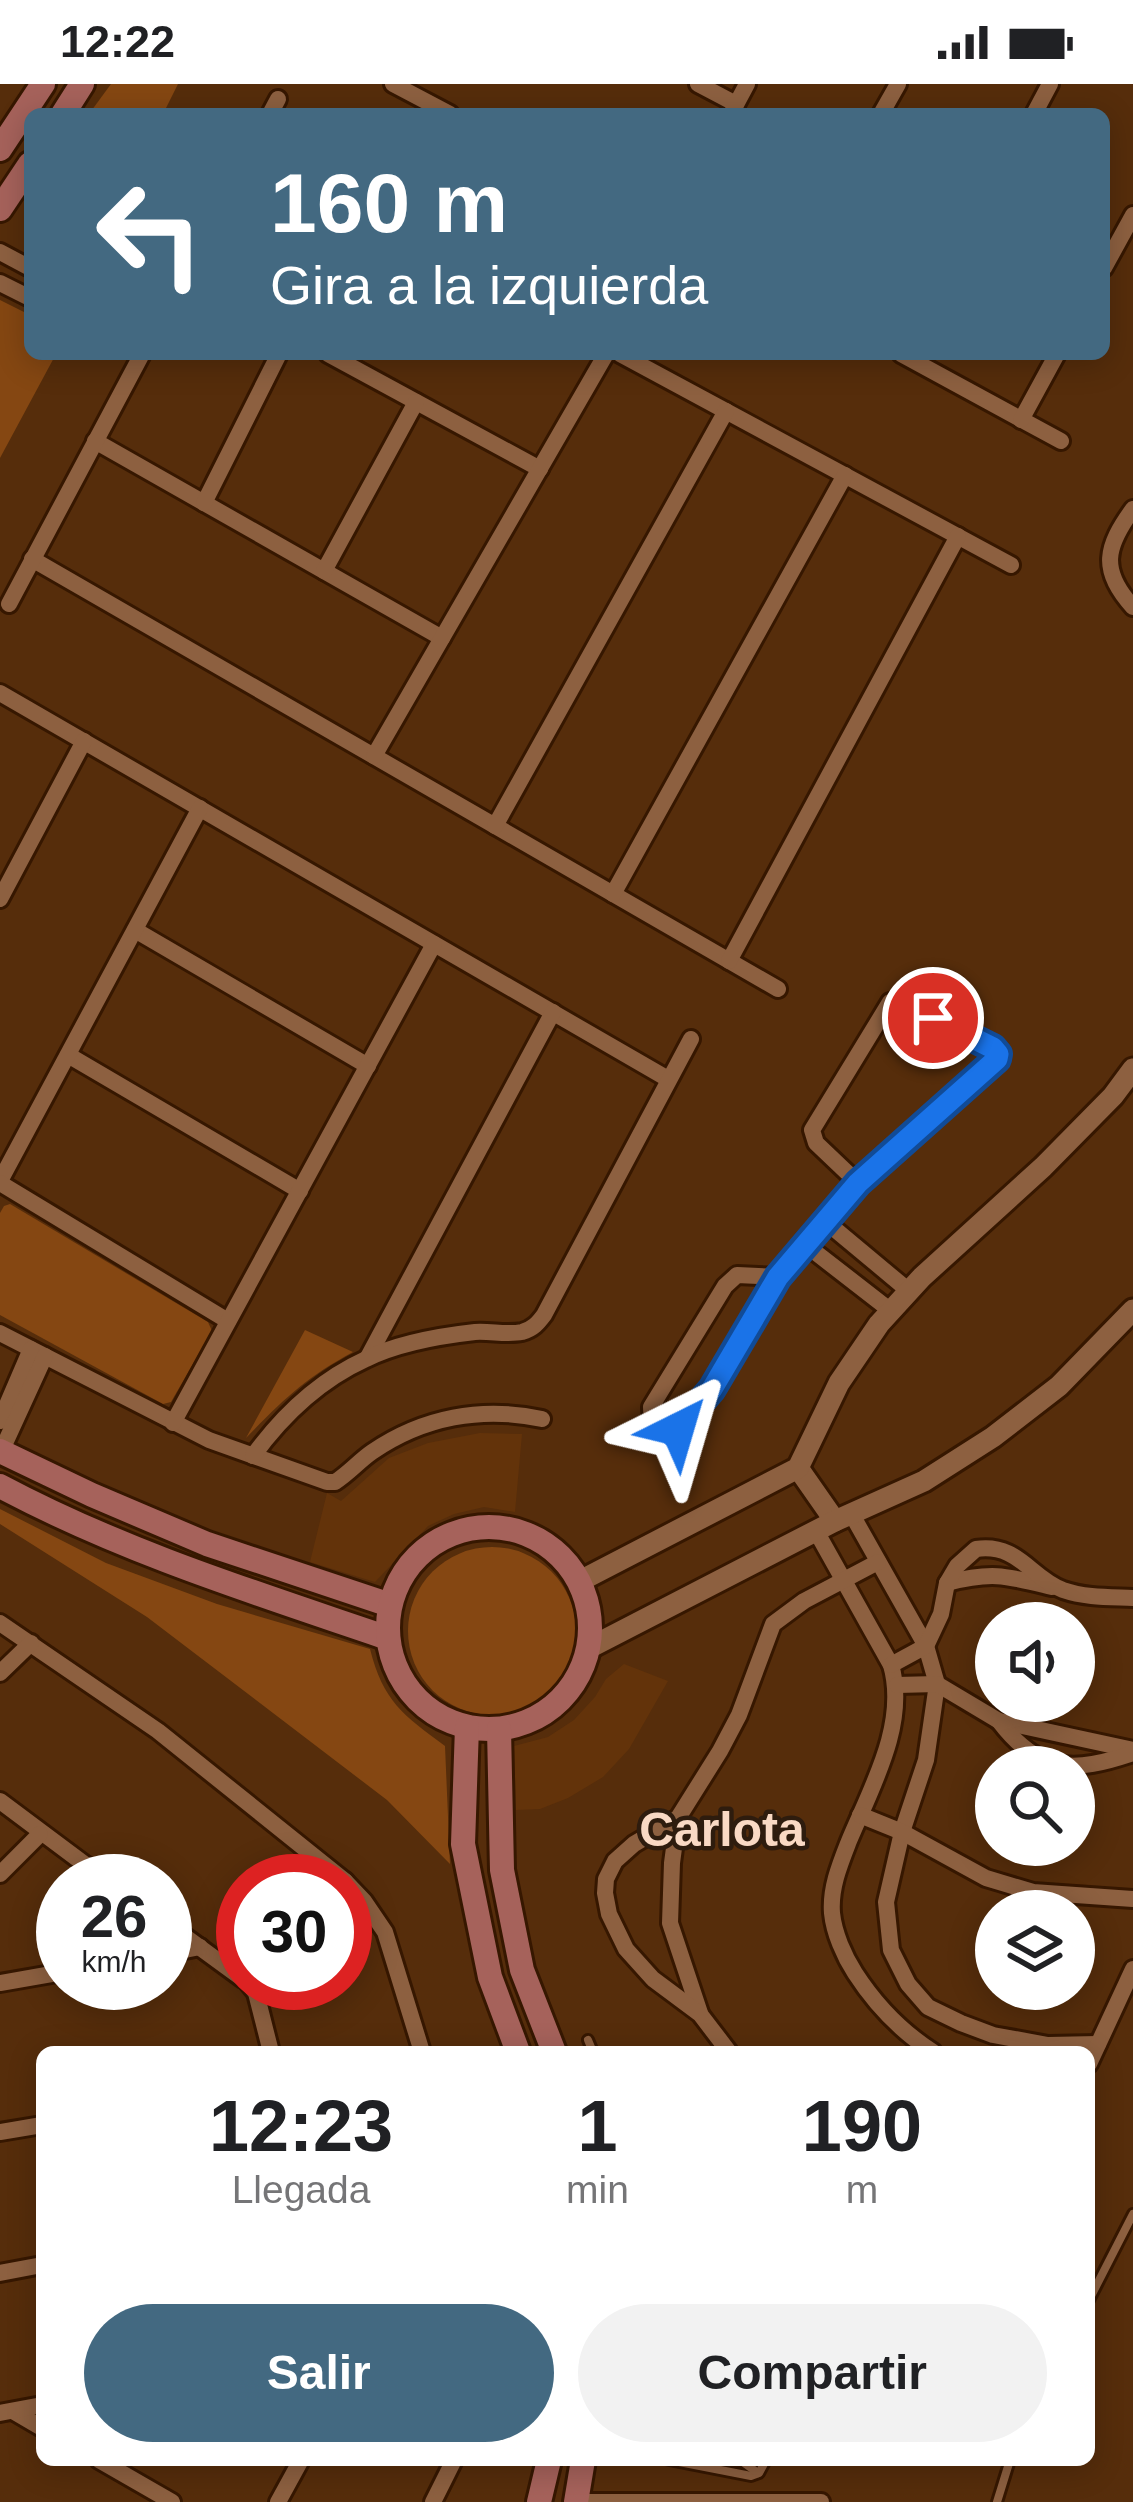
<!DOCTYPE html>
<html lang="es">
<style>
:root{--surface:#fff;--page:#f2f2f2;--text:#202124;--muted:#757577;--accent:#436981}
body{margin:0;font-family:Arial,sans-serif;background:var(--page);color:var(--text);height:100vh;display:flex;flex-direction:column;font-size:45px;white-space:nowrap}
*{box-sizing:border-box;margin:0}
p{font-size:39px;color:var(--muted)}
.icon{flex:none;width:66px;height:66px;fill:none;stroke:currentColor;stroke-width:2;stroke-linecap:round;stroke-linejoin:round}
.map{position:relative;flex:1;overflow:hidden}
.drawer{position:absolute;left:36px;top:1962px;width:1059px;height:420px;display:flex;flex-direction:column;background:var(--surface);border-radius:18px;box-shadow:0 6px 30px #0003}
.drawer>*{flex:none}
.hud{position:absolute;left:24px;top:24px;width:1086px;height:252px;border-radius:18px;box-shadow:0 6px 30px #0003;background:#436981;color:#fff;overflow:hidden}
.tools{position:absolute;left:975px;top:1518px;display:grid;gap:24px}
.tools a{display:grid;place-items:center;width:120px;height:120px;border-radius:50%;background:var(--surface);box-shadow:0 6px 30px #0003;font-size:60px}
.speed{position:absolute;left:36px;top:1770px;display:flex;gap:24px;font-size:60px;font-weight:700;text-align:center}
.speed>*{display:grid;place-content:center;width:156px;height:156px;border-radius:50%;background:var(--surface);box-shadow:0 6px 30px #0003;line-height:1}
.speed small{font-size:30px;font-weight:400}
.speed .limit{border:18px solid #d22;background:#fff;color:#111}
.pin{position:absolute;display:grid;place-items:center;width:102px;height:102px;color:#fff;margin:-51px;border:6px solid #fff;border-radius:50%;box-shadow:0 3px 12px #0007}
.me{position:absolute;width:132px;margin:-66px;rotate:40deg;stroke-linejoin:round;filter:drop-shadow(0 0 9px #0008)}
.turn{display:flex;align-items:center;gap:42px;height:252px;padding:0 48px;font-size:54px}
.turn .icon{width:156px;height:156px;stroke-width:2.5}
.turn b{display:block;font-size:84px;line-height:102px}
.eta{display:flex;justify-content:space-evenly;align-items:center;height:204px;text-align:center}
.eta b{font-size:72px;font-weight:700;line-height:84px}
.cta{display:flex;gap:24px;margin-top:auto;padding:24px 48px}
.cta a{flex:1;height:138px;border-radius:72px;background:var(--accent);color:#fff;font-size:48px;font-weight:700;line-height:138px;text-align:center}
.cta a+a{background:var(--page);color:var(--text)}
.status{display:flex;justify-content:space-between;align-items:center;height:84px;padding:0 60px;background:var(--surface);direction:ltr}
.status svg{height:33px;fill:currentColor}
.map>svg:first-child{display:block}
.built{fill:#63330a}
.green{fill:#854712}
.lines{fill:none;stroke-linecap:round;stroke-linejoin:round}
.service-casing{stroke:#361700;stroke-width:14}
.minor-casing{stroke:#361700;stroke-width:22}
.tertiary-casing{stroke:#361700;stroke-width:27}
.secondary-casing{stroke:#361700;stroke-width:30}
.service{stroke:#8d6040;stroke-width:8}
.minor{stroke:#8d6040;stroke-width:16}
.tertiary{stroke:#8d6040;stroke-width:21}
.secondary{stroke:#a6625b;stroke-width:24}
.route-casing{stroke:#114b97;stroke-width:30}
.route{stroke:#1a73e8;stroke-width:21}
.labels{text-anchor:middle;dominant-baseline:central;stroke-width:9;stroke-linejoin:round;paint-order:stroke}
.district-label{font-size:48px;font-weight:bold;fill:#f9d9c4;stroke:#2e1c0e}
</style>
<div class="status"><b>12:22</b><svg viewBox="0 0 49 12"><path d="M0 12V9h3v3zM5 12V6h3v6zM10 12V3h3v9zM15 12V0h3v12zM26 1h20v11H26zM47 4h2v5h-2z"/></svg></div>
<div class="map">
<svg width="1133" height="2418" viewBox="0 0 1133 2418">
<rect width="100%" height="100%" fill="#562d0b"/>
<g class="built">
<polygon points="480,1349 522,1350 515,1428 484,1423 454,1430 428,1442 375,1498 310,1478 327,1409 341,1417 389,1374 428,1359"/>
<polygon points="624,1580 668,1597 629,1665 603,1693 568,1714 540,1725 516,1726 514,1662 548,1653 574,1636 595,1613 606,1595"/>
</g>
<g class="green">
<polygon points="111,0 178,0 163,30 89,30"/>
<polygon points="0,216 30,231 30,270 56,270 0,374"/>
<polygon points="10,1120 208,1238 212,1247 171,1318 163,1320 0,1231 0,1129 4,1122"/>
<path d="M305,1246L353,1268C305,1294 284,1315 246,1354Z"/>
<path d="M0,1425L106,1479L217,1520L370,1565C383,1617 403,1631 445,1662L450,1780L387,1716L147,1533L0,1440Z"/>
<circle cx="492" cy="1547" r="84"/>
</g>
<g class="lines">
<g class="service-casing">
<g id="service">
<polyline points="588,1956 593,1968"/>
<polyline points="1089,2216 1133,2130"/>
<polyline points="669,2376 751,2392 759,2389 766,2376"/>
<polyline points="740,2376 758,2389"/>
<polyline points="997,2418 1010,2376"/>
</g>
</g>
<g class="minor-casing">
<g id="minor">
<polyline points="393,0 450,30"/>
<polyline points="698,0 736,20"/>
<polyline points="270,30 278,15"/>
<polyline points="731,30 747,0"/>
<polyline points="881,30 898,0"/>
<polyline points="1034,30 1050,0"/>
<polyline points="0,168 30,184"/>
<polyline points="1104,184 1133,131"/>
<polyline points="0,199 30,214"/>
<polyline points="328,270 540,385"/>
<polyline points="620,270 1011,481"/>
<polyline points="901,270 1061,357"/>
<polyline points="1021,336 1057,270"/>
<polyline points="95,357 442,554"/>
<polyline points="204,419 279,270"/>
<path d="M1133,425C1106,462 1099,486 1133,523"/>
<polyline points="32,475 778,905"/>
<polyline points="324,487 416,318"/>
<polyline points="9,520 142,270"/>
<polyline points="0,609 668,995"/>
<polyline points="374,672 606,270"/>
<polyline points="495,742 726,327"/>
<polyline points="613,810 845,391"/>
<polyline points="0,815 84,657"/>
<polyline points="135,846 368,982"/>
<polyline points="729,877 958,452"/>
<polyline points="68,971 300,1107"/>
<polyline points="0,1097 200,724"/>
<polyline points="0,1099 228,1237"/>
<polyline points="825,1137 909,1207"/>
<polyline points="806,1161 891,1227"/>
<path d="M778,1193L737,1191L725,1202L651,1323C651,1347 667,1356 685,1338C727,1295 744,1236 780,1190C804,1159 831,1126 858,1099C902,1055 951,1016 997,975L996,967L899,916L890,918L812,1046L816,1059L858,1099"/>
<path d="M0,1249L209,1356L327,1398H335C349,1389 359,1377 372,1368C423,1333 482,1322 542,1335"/>
<polyline points="368,1273 553,928"/>
<polyline points="0,1337 31,1265"/>
<polyline points="173,1339 434,860"/>
<polyline points="1,1368 45,1272"/>
<path d="M253,1372C282,1332 320,1296 366,1275C398,1259 439,1252 475,1248C491,1247 507,1251 522,1248C533,1245 538,1239 544,1231L691,955"/>
<polyline points="851,1429 926,1562 937,1600 926,1676 902,1748 886,1818 891,1866 908,1900 928,1923 961,1939 993,1951 1048,1961 1098,1960"/>
<path d="M816,1447L891,1581C908,1640 871,1704 849,1757C840,1780 830,1804 832,1829C834,1849 844,1872 855,1889C875,1920 902,1948 933,1968"/>
<path d="M947,1499C993,1487 1007,1492 1052,1503"/>
<polyline points="0,1539 158,1647 345,1797"/>
<path d="M891,1581L926,1562L941,1530L947,1499L957,1482L976,1465C1019,1459 1029,1493 1063,1506C1086,1514 1110,1513 1133,1514"/>
<polyline points="0,1589 31,1559"/>
<polyline points="897,1601 937,1600 999,1637 1133,1666"/>
<path d="M999,1637C1039,1690 1074,1689 1133,1669"/>
<polyline points="0,1717 107,1797"/>
<polyline points="860,1731 902,1748 986,1794 1033,1808 1133,1815"/>
<polyline points="678,1734 672,1779 670,1839 700,1929"/>
<polyline points="0,1790 40,1750"/>
<polyline points="345,1797 364,1817 385,1848 422,1968"/>
<polyline points="165,1838 243,1895"/>
<polyline points="165,1870 200,1863"/>
<polyline points="0,1899 63,1888"/>
<polyline points="248,1899 256,1909 271,1968"/>
<polyline points="729,1968 700,1930 653,1895 626,1865 609,1830 605,1809 606,1795 615,1777 634,1760 678,1734 720,1667 739,1631 773,1540 804,1517 878,1478"/>
<polyline points="1089,1980 1133,1885"/>
<polyline points="0,2048 42,2041"/>
<polyline points="0,2189 42,2181"/>
<polyline points="13,2327 42,2344"/>
<polyline points="0,2329 42,2321"/>
<polyline points="99,2376 172,2418"/>
<polyline points="278,2418 301,2376"/>
<polyline points="433,2418 454,2376"/>
<polyline points="576,2418 821,2418"/>
</g>
</g>
<g class="tertiary-casing">
<g id="tertiary">
<polyline points="798,1384 835,1437"/>
<polyline points="580,1497 798,1384 839,1299 879,1240 922,1193 1043,1083 1113,1012 1133,985"/>
<polyline points="589,1564 835,1437 924,1397 993,1353 1059,1302 1133,1226"/>
</g>
</g>
<g class="secondary-casing">
<g id="secondary">
<polyline points="63,30 82,0"/>
<polyline points="0,65 43,0"/>
<polyline points="0,125 30,80"/>
<polyline points="0,1367 92,1411 207,1460 390,1521"/>
<path d="M0,1402C124,1468 256,1509 388,1554"/>
<circle cx="489" cy="1544" r="101"/>
<polyline points="467,1643 463,1760 490,1893 518,1968"/>
<polyline points="499,1645 502,1786 522,1886 554,1968"/>
<polyline points="539,2418 549,2376"/>
<polyline points="576,2418 583,2376"/>
</g>
</g>
<use href="#service" class="service"/>
<use href="#minor" class="minor"/>
<use href="#tertiary" class="tertiary"/>
<use href="#secondary" class="secondary"/>
</g>
<g class="lines">
<g class="route-casing">
<polyline id="route" points="678,1345 712,1305 778,1193 858,1099 997,975 998,970 993,964 933,934"/>
</g>
<use href="#route" class="route"/>
</g>
<g class="labels">
<g class="district-label">
<text x="722" y="1745">Carlota</text>
</g>
</g>
</svg>
<div class="tools">
<a><svg class="icon" aria-label="sound" viewBox="0 0 24 24"><path d="M4 9h4l5-4v14l-5-4H4zM17 9q2 3 0 6"/></svg></a>
<a><svg class="icon" aria-label="search" viewBox="0 0 24 24"><circle cx="10" cy="10" r="6"/><path d="M15 15l6 6"/></svg></a>
<a><svg class="icon" aria-label="layers" viewBox="0 0 24 24"><path d="M12 4l9 5-9 5-9-5zM3 14l9 5 9-5"/></svg></a>
</div>
<div class="speed"><div>26<small>km/h</small></div><div class="limit">30</div></div>
<div class="pin" style="left:933px;top:934px;background:#d93025"><svg class="icon" aria-label="arrive" viewBox="0 0 24 24"><path d="M6 21V4h12l-3 4 3 4H6"/></svg></div>
<svg class="me" style="left:678px;top:1345px" viewBox="-20 -20 40 40"><path d="M0-17L14 15 0 8-14 15z" fill="#1a73e8" stroke="#fff" stroke-width="4"/></svg>
<div class="hud">
<div class="turn"><svg class="icon" aria-label="left" viewBox="0 0 24 24"><path d="M17 20v-9H6M10 6l-5 5 5 5"/></svg><div><b>160 m</b>Gira a la izquierda</div></div>
</div>
<section class="drawer">
<div class="eta">
<div><b>12:23</b><p>Llegada</p></div>
<div><b>1</b><p>min</p></div>
<div><b>190</b><p>m</p></div>
</div>
<div class="cta"><a>Salir</a><a>Compartir</a></div>
</section>
</div>
